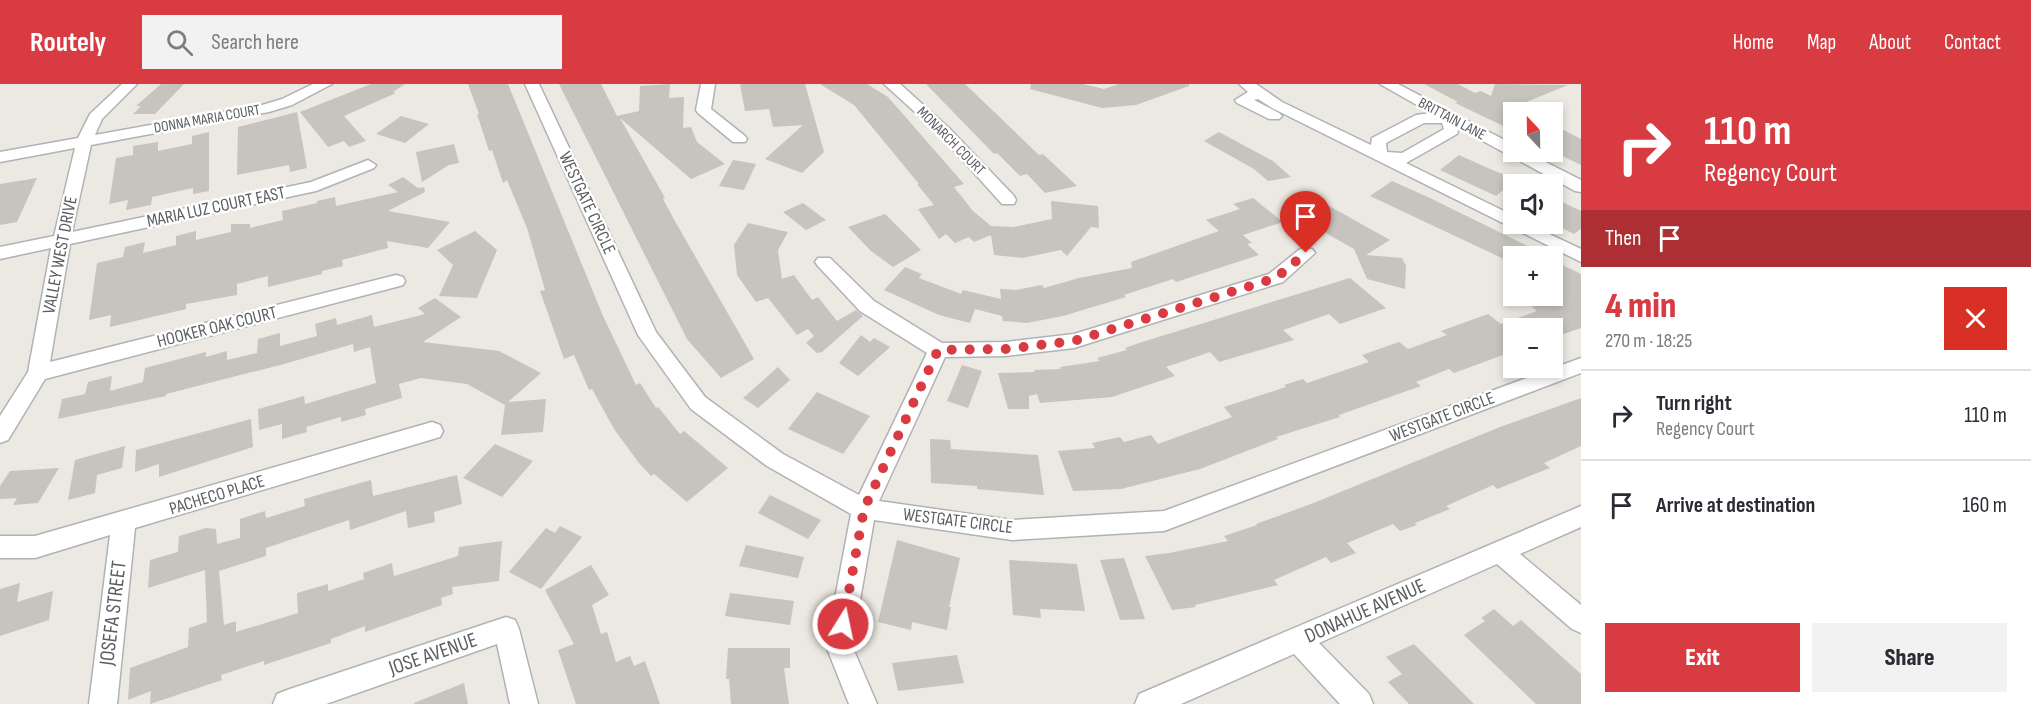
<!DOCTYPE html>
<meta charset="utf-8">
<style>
:root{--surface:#fff;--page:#f2f2f3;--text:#2b2b33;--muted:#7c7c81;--line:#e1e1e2;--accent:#d93b42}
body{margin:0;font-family:"Sofia Sans Condensed",sans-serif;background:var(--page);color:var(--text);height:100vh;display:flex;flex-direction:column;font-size:22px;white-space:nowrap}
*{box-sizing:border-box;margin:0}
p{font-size:20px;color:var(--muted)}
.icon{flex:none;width:33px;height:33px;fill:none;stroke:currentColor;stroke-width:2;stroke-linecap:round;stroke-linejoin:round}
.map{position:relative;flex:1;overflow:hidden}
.side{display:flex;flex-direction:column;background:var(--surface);width:450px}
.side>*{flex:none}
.banner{background:#d93b42;color:#fff;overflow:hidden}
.needle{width:39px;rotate:338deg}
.buttons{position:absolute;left:1503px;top:18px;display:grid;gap:12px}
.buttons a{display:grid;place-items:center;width:60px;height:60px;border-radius:0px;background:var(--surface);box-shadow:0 3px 9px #0003;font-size:30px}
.pin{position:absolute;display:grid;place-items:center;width:51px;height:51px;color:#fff;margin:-62px -26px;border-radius:50% 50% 50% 0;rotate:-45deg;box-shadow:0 0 6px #0007}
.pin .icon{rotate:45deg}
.me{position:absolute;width:66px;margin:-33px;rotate:10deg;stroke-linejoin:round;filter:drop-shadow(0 0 4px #0008)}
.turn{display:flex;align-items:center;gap:21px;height:126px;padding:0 24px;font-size:27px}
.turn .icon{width:78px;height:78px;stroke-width:2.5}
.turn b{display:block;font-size:42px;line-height:51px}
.then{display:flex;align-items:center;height:57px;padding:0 24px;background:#0003;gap:12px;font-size:22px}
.round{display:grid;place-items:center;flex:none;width:63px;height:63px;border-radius:0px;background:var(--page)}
.overview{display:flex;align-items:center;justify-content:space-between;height:102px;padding:0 24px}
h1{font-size:36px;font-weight:800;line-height:45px;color:var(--accent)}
.action{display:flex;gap:12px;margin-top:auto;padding:12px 24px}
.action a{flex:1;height:69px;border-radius:0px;background:var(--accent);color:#fff;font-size:24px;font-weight:800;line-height:69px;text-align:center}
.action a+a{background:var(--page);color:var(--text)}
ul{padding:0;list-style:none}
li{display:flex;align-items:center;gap:18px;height:90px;padding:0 24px;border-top:2px solid var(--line)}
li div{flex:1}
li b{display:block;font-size:22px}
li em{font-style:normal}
header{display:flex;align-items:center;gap:36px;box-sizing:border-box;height:84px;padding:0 30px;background:var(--accent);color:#fff}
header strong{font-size:28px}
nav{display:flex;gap:33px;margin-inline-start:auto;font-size:21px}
.search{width:420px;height:54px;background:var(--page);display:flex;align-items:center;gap:15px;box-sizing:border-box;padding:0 21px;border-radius:0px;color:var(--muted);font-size:22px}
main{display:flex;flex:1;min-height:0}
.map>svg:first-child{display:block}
.building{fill:#c7c3be}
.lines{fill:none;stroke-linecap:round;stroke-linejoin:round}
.minor-casing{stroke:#afb3b6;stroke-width:3}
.minor{fill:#fff;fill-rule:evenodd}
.route{stroke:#d93b42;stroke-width:10;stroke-dasharray:0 18}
.labels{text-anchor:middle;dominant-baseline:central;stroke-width:5;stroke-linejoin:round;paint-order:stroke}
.far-street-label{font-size:15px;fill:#5a5e61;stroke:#fff}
.street-label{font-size:18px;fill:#5a5e61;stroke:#fff}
.near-street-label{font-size:21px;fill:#5a5e61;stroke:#fff}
</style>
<header>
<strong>Routely</strong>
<div class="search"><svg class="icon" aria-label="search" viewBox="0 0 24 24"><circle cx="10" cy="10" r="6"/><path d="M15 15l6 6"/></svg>Search here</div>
<nav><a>Home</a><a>Map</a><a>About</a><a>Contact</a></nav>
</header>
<main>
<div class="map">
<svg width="1581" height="620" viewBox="0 0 1581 620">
<rect width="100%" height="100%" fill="#ece8e2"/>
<g class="building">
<polygon points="161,0 184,0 155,30 133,30 141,22 136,22"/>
<polygon points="371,0 405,0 393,8 396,9 344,32 366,57 349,63 344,57 328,63 300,28"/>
<polygon points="468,0 508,0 603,232 636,301 640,299 656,324 658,323 680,350 684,347 728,384 687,418 654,390 651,392 639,379 614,345 592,305 589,306 574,271 564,275 540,207 545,206 527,144 507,96 503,99 492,66 489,67 477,30 479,30"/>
<polygon points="559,0 601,0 617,32 639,27 640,2 670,0 669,14 684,13 683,44 691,43 697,58 725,80 691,95 620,34 665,114 663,115 676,139 754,275 721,294 687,255"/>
<polygon points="740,0 805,0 824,68 802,89 765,75 803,41 773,43 769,25 745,27"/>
<polygon points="820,0 867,0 888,13 964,100 954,103 973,127 991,142 1013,143 1052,135 1051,117 1098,122 1099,144 1091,143 1067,172 1061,166 1022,174 994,171 991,151 974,158 969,153 955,159 946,150 939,155 918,125 934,121 917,100 919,100 854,21"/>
<polygon points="926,0 965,0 1039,71 1043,70 1077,102 1045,109 1027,90 1020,92 997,69 994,70"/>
<polygon points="1031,0 1083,0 1104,5 1119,0 1189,0 1189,2 1136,21 1102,24 1030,5"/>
<polygon points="1424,0 1458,0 1475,9 1481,7 1491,12 1495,0 1568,1 1514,23 1514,47 1455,19 1458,18"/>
<polygon points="297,28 307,84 290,88 289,81 237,91 238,43"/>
<polygon points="401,32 429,40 405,59 376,50"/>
<polygon points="1552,40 1581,55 1581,81 1552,67"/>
<polygon points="209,48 209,107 193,110 193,104 152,113 151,121 126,126 128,116 109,120 116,74 133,71 133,62 158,58 158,67 192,60 192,52"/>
<polygon points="1219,48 1273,77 1291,93 1268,97 1254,85 1204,57"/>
<polygon points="454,60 459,79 449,81 422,98 416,68"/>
<polygon points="1459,71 1490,85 1516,95 1496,112 1440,86"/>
<polygon points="733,76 756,80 744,106 719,102"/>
<polygon points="403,93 418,104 424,103 425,108 388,127 450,138 428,164 387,157 388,164 342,176 343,182 322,187 322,190 268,203 268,192 237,200 237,211 186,220 186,225 110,243 111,231 89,236 97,179 123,173 125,163 145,158 143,169 176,161 176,152 196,147 196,156 231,148 231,140 250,140 250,144 283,136 282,127 317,119 317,117 335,113 336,122 398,108 388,101"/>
<polygon points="37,94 17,138 0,141 0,100"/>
<polygon points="1392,97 1430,114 1548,172 1510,172 1506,176 1370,112"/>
<polygon points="1552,113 1581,127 1581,145 1574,150 1552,139"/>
<polygon points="1253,114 1283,138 1243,151 1252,159 1247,160 1259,171 1176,198 1173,195 1124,211 1126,213 1063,232 1027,239 1003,237 1002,232 975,225 970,239 939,231 884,206 905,183 922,190 919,194 961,210 963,206 1001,215 1000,205 1016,206 1042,201 1044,204 1079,194 1132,184 1131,178 1219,147 1206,136 1240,125 1233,120"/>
<polygon points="803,119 826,136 806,146 783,128"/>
<polygon points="1329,122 1390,156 1366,171 1402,174 1406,182 1405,205 1367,195 1354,165 1305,137"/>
<polygon points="885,130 921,166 893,183 871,167 848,143"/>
<polygon points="748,139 788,148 778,166 782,195 794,191 812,216 818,213 837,237 856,226 863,232 822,268 817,269 806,259 814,252 808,245 797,251 768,214 756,218 737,191 734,161"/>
<polygon points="475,147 497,166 477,214 439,212 453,181 437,166"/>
<polygon points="1552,176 1581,190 1581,244 1552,254 1552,244 1514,244 1514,267 1454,289 1449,285 1416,298 1421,302 1339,331 1340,333 1276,353 1278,355 1200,385 1121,405 1073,407 1058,367 1095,364 1092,359 1120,353 1124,358 1151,351 1158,360 1232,333 1224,323 1286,303 1284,301 1303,295 1307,299 1369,278 1362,271 1399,258 1408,265 1447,251 1441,247 1488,230 1501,240 1537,227 1531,222 1552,214"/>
<polygon points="1350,194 1386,224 1340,240 1329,230 1283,246 1294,256 1219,278 1210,268 1166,283 1175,292 1112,313 1040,319 1037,310 1029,312 1029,325 1008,325 998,289 1035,288 1034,286 1061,285 1060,283 1100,277 1097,274 1127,266 1125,264 1142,258"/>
<polygon points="435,214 461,233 423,258 499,267 541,289 508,318 546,315 543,348 501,351 505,321 467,300 421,294 399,300 402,314 365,325 366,331 341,338 341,333 306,343 307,348 282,355 282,340 259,346 258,325 304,312 305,320 376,299 370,263 354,268 353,260 284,280 166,310 166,312 58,335 62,315 85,310 88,298 112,292 110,307 143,298 145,284 206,268 206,273 227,267 227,276 257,269 258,255 280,249 280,262 317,252 315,240 336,234 337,241 372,231 374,243 425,230 418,224"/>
<polygon points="861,251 870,258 874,254 890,263 858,292 839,279"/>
<polygon points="962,281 982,287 968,324 947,317"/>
<polygon points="778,283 790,296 758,324 743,314"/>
<polygon points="817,308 870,332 843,370 788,345"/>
<polygon points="1581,314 1581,362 1544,379 1550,384 1497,405 1493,401 1446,422 1450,425 1415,439 1417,441 1400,447 1393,440 1347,459 1356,469 1331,479 1326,473 1274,496 1278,501 1195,521 1196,523 1172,526 1145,472 1169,469 1228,457 1224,452 1257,441 1256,440 1311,420 1500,343"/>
<polygon points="251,335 253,363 159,393 159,380 135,388 136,366"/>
<polygon points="930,355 950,356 951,365 1038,371 1044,411 977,405 977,402 931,399"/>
<polygon points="495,360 533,377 502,413 463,394"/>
<polygon points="125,362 122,384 97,391 95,409 68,416 75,376"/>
<polygon points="59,384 38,419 13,421 17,414 0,415 0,402 10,387"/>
<polygon points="457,391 462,420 434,428 435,438 408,444 406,427 350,446 349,436 266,464 266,472 219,487 224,541 236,537 236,548 298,529 297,509 328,500 328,507 364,495 363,489 392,479 394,492 458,472 459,463 502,457 499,497 452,503 453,510 441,514 442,521 365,548 365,542 331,555 331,559 264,581 264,577 221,591 222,596 150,620 151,607 128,616 130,584 188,563 189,544 207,538 205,486 148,504 150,476 178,468 179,452 206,444 216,445 217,460 240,454 240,435 265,427 266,434 305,422 304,415 328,408 371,396 373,412"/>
<polygon points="770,411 821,436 808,455 758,429"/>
<polygon points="560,442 582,453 541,505 509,488 546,444 555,449"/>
<polygon points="897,456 960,474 949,523 951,523 947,546 912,538 911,546 878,538"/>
<polygon points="746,461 804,473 798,494 739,482"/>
<polygon points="1124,474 1145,535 1120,536 1100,476"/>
<polygon points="1009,476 1077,480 1085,527 1040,525 1041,534 1013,531"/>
<polygon points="591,481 609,511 592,521 601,550 607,548 616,578 630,572 634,582 645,577 660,620 576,620 558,566 574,560 545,506"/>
<polygon points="20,499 17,518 53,507 49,536 0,552 0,505"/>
<polygon points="730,509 794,517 790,541 725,532"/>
<polygon points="1494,525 1513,542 1521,536 1581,590 1581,620 1536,620 1464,551 1485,537 1481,534"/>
<polygon points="1414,560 1474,620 1409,620 1388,598 1402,590 1386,573"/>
<polygon points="728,564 790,564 790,584 784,584 789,620 731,620 729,595 726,595"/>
<polygon points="957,571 964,599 898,607 892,579"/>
<polygon points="464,599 468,620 414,620 414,619"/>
</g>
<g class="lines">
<g class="minor-casing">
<g id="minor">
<polygon points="122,0 137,0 102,35 95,51 262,21 282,15 313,0 332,0 292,21 269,28 91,61 72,148 311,98 368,76 376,81 374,84 316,107 70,160 50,278 396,191 403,193 405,197 403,201 396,203 45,295 8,356 0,359 0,332 28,288 51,164 0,175 0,163 54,152 75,64 0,78 0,68 78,54 90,30"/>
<polygon points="525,0 539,0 656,248 705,313 783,370 859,411 927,269 860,227 818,182 815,178 818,174 830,174 874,217 942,259 1006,258 1074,250 1269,190 1300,165 1312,165 1315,169 1283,198 1074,264 1006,272 945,273 879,417 1012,436 1164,427 1581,274 1581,289 1164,447 1012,456 874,436 852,562 877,620 849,620 826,562 851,430 767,382 691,325 638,251"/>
<polygon points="701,0 715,0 711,25 745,52 747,55 745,58 733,58 698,29 696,26"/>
<polygon points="884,0 900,0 949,44 1014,112 1016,116 1014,120 1002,120 939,50"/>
<path d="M1239,0H1256L1282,18L1371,61L1372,54L1416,31L1431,29L1380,0H1398L1514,61V68H1526L1581,96V108L1575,107L1459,44L1457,50L1406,79L1514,132V140H1528L1581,165V178L1272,24L1258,15L1254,16L1279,29L1282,32L1279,35H1269L1237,19L1235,16L1248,8ZM1424,39H1442L1444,45L1402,69L1387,68L1386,59Z"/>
<polygon points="432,338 440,341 443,347 440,353 135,444 117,620 89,620 110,451 35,474 0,474 0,452 35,452"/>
<polygon points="1581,422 1581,443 1520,470 1581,521 1581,549 1572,545 1497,480 1319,559 1369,610 1373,620 1340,620 1294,570 1181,620 1135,620 1139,610"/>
<polygon points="506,533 515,536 519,545 538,620 510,620 497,560 326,620 273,620 277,610 287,606"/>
</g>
</g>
<use href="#minor" class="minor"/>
</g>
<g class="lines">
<polyline class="route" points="843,540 864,425 938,266 1006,265 1074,257 1276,194 1306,169"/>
</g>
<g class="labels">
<g class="far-street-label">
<text transform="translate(207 35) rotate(-10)">DONNA MARIA COURT</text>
<text transform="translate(1452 35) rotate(28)">BRITTAIN LANE</text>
<text transform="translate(951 57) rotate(45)">MONARCH COURT</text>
</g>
<g class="street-label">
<text transform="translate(587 119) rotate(65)">WESTGATE CIRCLE</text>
<text transform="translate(216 123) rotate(-12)">MARIA LUZ COURT EAST</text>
<text transform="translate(60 171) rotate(-79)">VALLEY WEST DRIVE</text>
<text transform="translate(217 243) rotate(-14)">HOOKER OAK COURT</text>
<text transform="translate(1442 333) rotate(-21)">WESTGATE CIRCLE</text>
<text transform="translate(217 411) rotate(-17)">PACHECO PLACE</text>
<text transform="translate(958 437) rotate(7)">WESTGATE CIRCLE</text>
</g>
<g class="near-street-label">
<text transform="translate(1365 527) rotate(-24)">DONAHUE AVENUE</text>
<text transform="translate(113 529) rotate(-83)">JOSEFA STREET</text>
<text transform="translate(433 570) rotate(-19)">JOSE AVENUE</text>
</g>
</g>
</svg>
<div class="buttons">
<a><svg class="needle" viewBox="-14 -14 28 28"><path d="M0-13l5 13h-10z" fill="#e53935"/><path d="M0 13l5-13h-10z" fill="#7c7c81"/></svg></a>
<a><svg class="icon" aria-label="sound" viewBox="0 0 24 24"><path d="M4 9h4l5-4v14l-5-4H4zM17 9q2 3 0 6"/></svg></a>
<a>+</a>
<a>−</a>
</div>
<div class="pin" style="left:1306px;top:169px;background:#d93025"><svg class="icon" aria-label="arrive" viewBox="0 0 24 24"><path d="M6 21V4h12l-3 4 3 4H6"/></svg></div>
<svg class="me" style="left:843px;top:540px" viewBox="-20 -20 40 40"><circle r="17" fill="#d93b42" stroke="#fff" stroke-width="3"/><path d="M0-11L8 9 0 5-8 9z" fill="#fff"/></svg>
</div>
<section class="side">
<div class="banner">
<div class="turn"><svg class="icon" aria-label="right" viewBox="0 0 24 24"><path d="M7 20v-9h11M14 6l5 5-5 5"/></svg><div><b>110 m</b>Regency Court</div></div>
<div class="then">Then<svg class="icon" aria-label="arrive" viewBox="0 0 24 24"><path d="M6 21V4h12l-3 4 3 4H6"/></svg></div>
</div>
<div class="overview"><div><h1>4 min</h1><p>270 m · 18:25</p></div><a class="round" style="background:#d93025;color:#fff"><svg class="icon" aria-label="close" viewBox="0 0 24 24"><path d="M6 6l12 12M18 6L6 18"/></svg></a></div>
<ul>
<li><svg class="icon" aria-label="right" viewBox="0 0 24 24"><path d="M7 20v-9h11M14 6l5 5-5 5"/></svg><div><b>Turn right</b><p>Regency Court</p></div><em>110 m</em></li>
<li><svg class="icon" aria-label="arrive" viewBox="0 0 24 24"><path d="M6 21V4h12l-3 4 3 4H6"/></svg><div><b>Arrive at destination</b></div><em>160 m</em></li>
</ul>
<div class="action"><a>Exit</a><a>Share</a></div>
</section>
</main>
